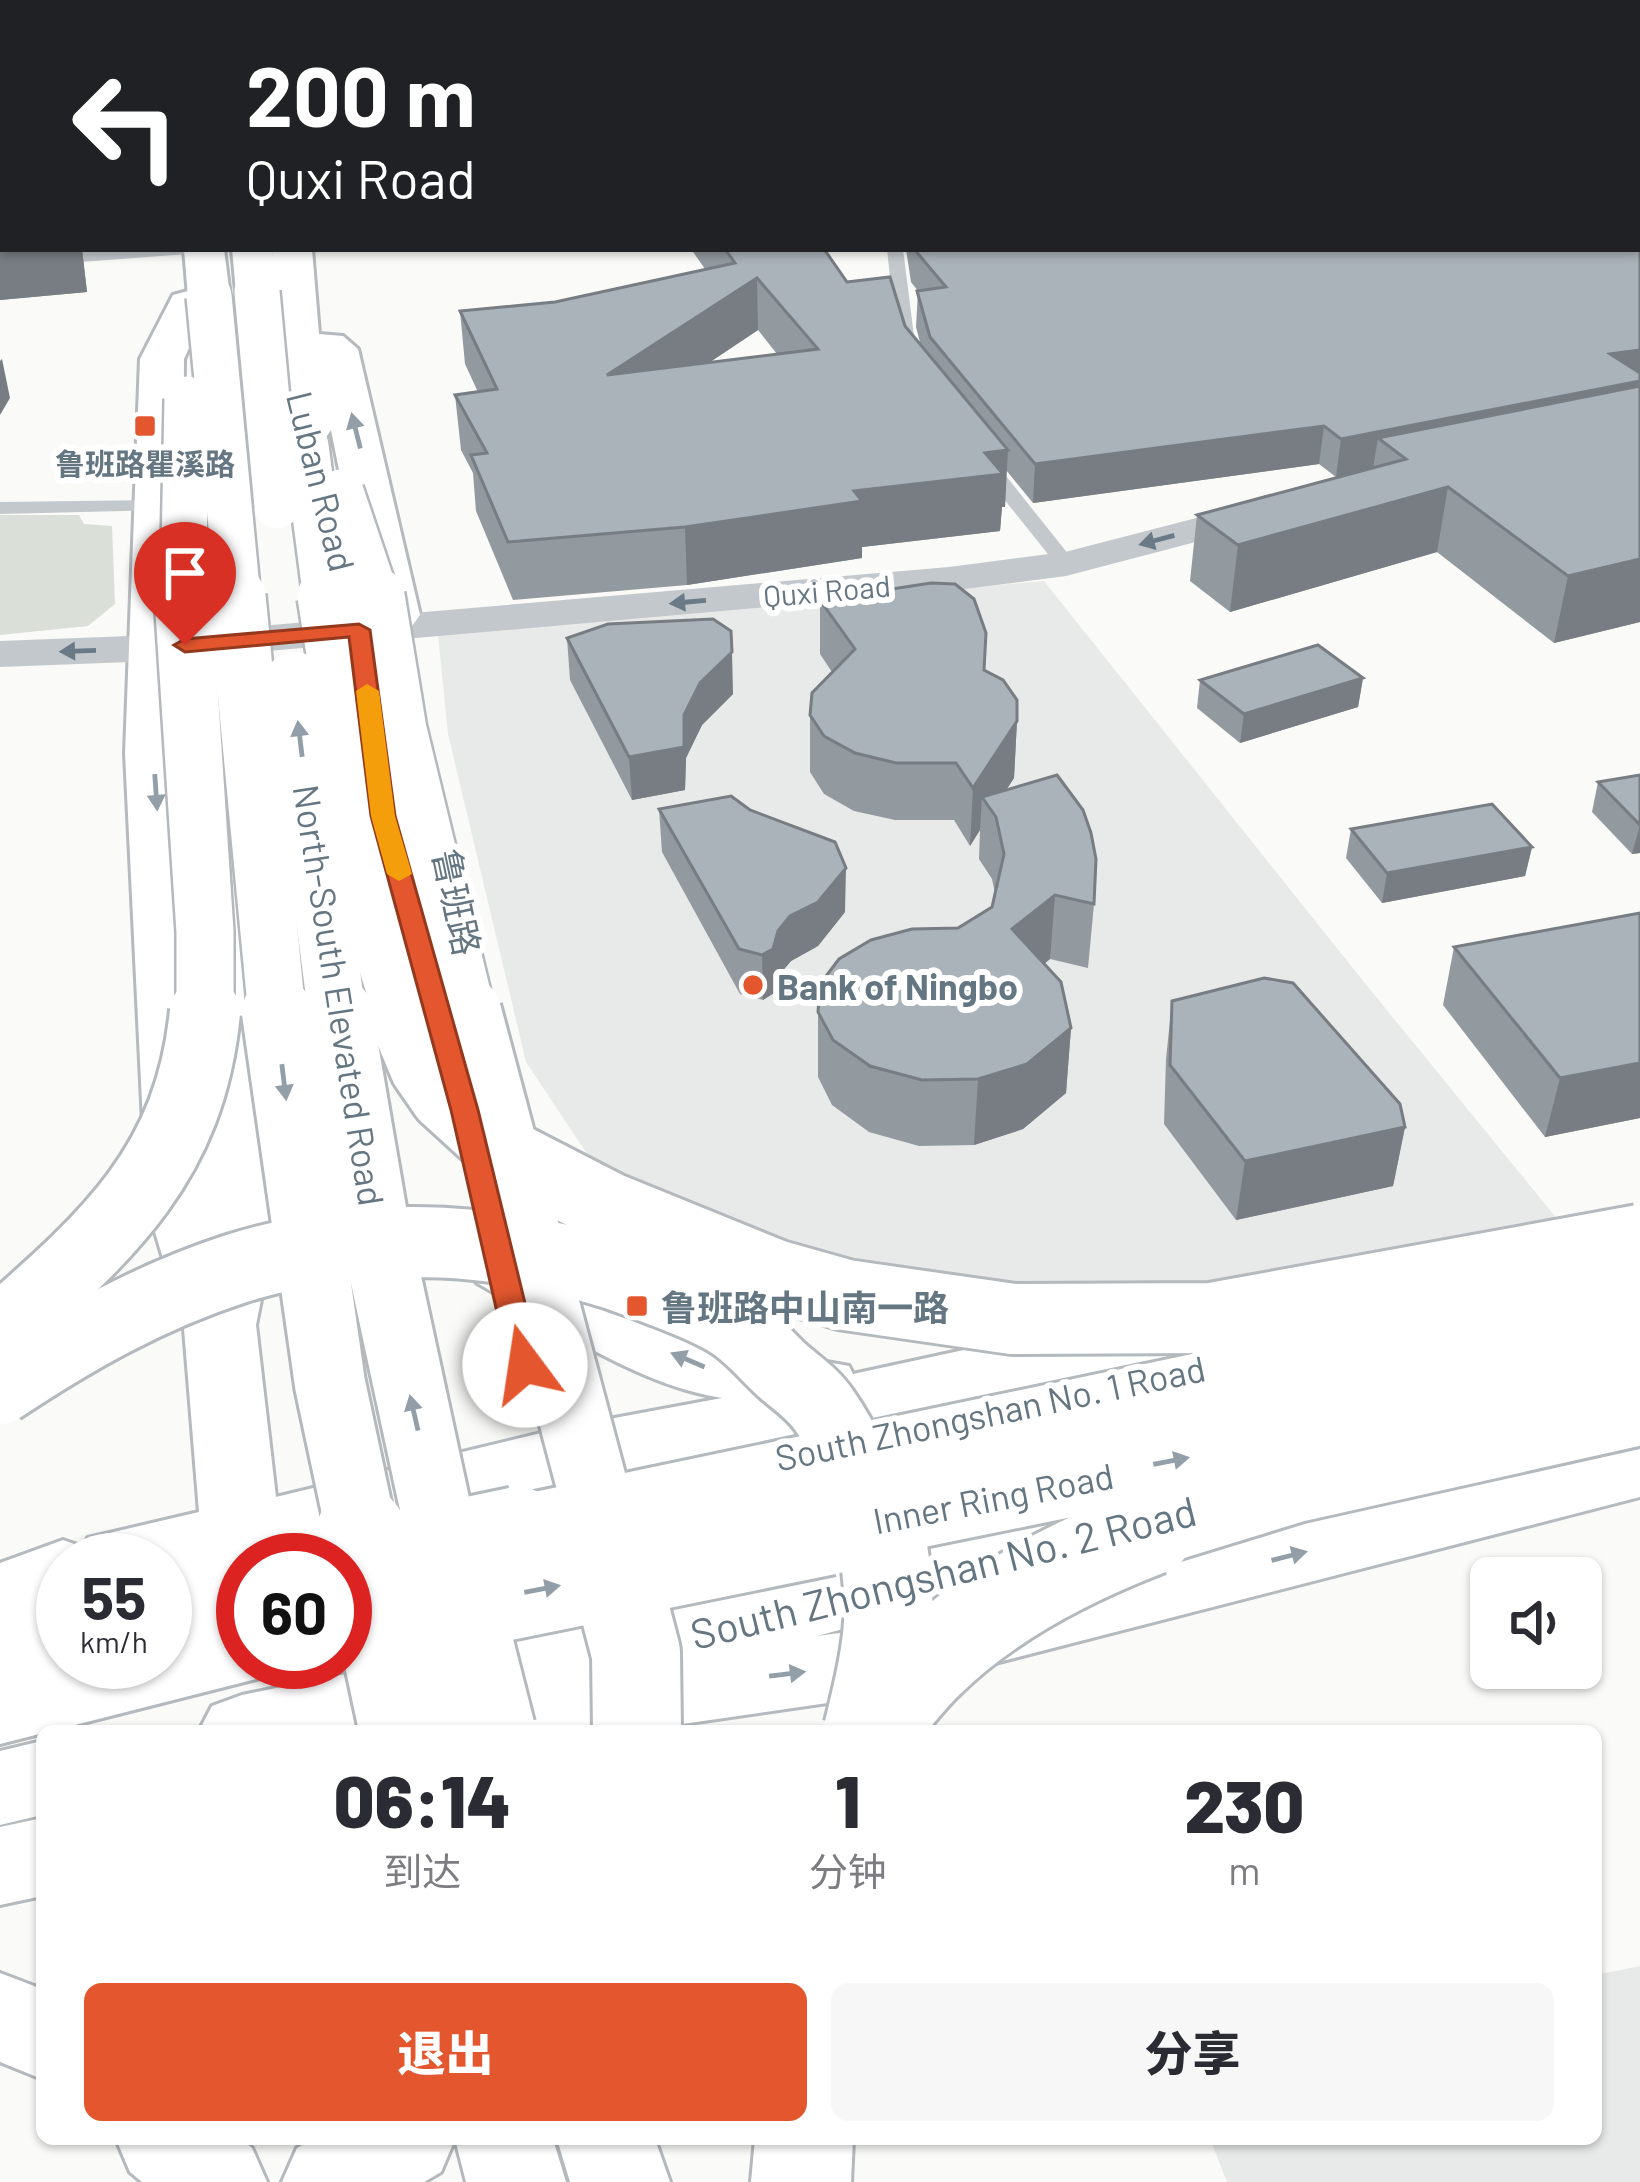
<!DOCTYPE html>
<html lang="zh">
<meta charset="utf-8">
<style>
:root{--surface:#fff;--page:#f7f7f7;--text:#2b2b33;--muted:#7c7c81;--accent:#e4572e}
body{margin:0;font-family:Barlow,"Noto Sans SC",sans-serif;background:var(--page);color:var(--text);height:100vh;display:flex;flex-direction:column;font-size:45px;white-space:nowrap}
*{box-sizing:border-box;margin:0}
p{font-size:39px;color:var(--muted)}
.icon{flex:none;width:66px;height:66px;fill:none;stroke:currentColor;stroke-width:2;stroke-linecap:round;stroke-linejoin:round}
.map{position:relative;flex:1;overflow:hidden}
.panel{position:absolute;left:36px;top:1725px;width:1566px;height:420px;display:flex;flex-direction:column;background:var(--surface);border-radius:18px;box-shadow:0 3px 9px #0004}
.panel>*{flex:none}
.top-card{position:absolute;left:0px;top:0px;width:1641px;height:252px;box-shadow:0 3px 9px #0004;background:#202124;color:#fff;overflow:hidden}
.fabs{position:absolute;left:1470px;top:1557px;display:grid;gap:24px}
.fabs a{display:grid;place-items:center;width:132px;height:132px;border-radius:18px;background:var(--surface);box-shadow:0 3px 9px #0004;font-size:60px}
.speed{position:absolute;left:36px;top:1533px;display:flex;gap:24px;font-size:60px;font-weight:700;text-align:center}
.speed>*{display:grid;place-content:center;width:156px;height:156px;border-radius:50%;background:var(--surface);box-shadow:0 3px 9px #0004;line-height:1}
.speed small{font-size:30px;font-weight:400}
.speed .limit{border:18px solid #d22;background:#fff;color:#111}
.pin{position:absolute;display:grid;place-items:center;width:102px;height:102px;color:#fff;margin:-123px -51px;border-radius:50% 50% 50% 0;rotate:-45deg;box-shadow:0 0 12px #0007}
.pin .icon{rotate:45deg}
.me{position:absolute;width:132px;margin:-66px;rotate:346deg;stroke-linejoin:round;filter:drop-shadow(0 0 9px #0008)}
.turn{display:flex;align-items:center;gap:42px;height:252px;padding:0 48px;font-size:54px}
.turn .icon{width:156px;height:156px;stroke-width:2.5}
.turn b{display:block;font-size:84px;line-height:102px}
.eta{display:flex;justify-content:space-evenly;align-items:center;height:204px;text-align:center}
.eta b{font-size:72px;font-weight:800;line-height:84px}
.cta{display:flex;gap:24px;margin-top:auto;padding:24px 48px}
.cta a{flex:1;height:138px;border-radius:18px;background:var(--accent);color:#fff;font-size:48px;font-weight:800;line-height:138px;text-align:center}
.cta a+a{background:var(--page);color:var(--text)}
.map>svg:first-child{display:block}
.built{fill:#e8e9e9}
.green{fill:#dadfd7}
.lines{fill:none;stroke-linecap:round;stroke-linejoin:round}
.secondary-casing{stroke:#b3babf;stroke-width:6}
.primary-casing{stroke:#b5babe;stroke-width:6}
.highway-casing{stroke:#b4b9bd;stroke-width:6}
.lane{fill:#c3c8cc;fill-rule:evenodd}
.street{fill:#c3c8cc;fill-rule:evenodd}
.secondary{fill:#fff;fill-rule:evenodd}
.primary{fill:#fff;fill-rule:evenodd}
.highway{fill:#fff;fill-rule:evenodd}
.highway-bridge-far3-casing{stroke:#b4b9bd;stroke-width:50;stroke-linecap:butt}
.highway-bridge-far2-casing{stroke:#b4b9bd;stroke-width:62;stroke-linecap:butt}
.highway-bridge-far1-casing{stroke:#b4b9bd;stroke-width:76;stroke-linecap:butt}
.highway-bridge-casing{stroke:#b4b9bd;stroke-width:94;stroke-linecap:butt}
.highway-bridge-far3{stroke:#fff;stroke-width:45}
.highway-bridge-far2{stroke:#fff;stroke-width:57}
.highway-bridge-far1{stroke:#fff;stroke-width:70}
.highway-bridge{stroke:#fff;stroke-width:88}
.wall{fill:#929a9f;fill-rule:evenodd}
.shaded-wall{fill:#777d82}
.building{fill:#aab3b9;stroke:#777d82;stroke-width:3;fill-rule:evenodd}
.oneway{fill:#939fa8}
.oneway2{fill:#6a7a87}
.route{fill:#e4572e;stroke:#94391e;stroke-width:3}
.slow{fill:#f59e0b}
.poi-dot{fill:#e4572e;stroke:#fff;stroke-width:4.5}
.labels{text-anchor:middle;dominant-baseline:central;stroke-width:12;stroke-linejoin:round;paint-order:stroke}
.far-poi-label{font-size:30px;font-weight:bold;fill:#657683;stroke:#fff}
.far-street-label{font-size:30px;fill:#657683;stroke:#fff}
.street-label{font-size:36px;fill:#657683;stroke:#fff}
.poi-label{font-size:36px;font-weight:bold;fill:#657683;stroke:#fff;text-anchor:start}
.near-street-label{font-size:42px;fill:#657683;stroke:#fff}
</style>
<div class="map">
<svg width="1640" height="2182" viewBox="0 0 1640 2182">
<rect width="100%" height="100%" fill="#fafaf8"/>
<g class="built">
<polygon points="1044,581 1364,982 1558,1220 1205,1298 1026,1297 832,1267 603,1178 526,1062 448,734 438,635"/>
<polygon points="1640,1966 1640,2182 1227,2182 1210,2139 1596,2139 1596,1975"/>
</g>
<polygon class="green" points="0,515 79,515 84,524 112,526 115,604 88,626 0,635"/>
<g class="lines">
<g class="secondary-casing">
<polygon id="secondary" points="1382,0 1415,0 1417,3 1384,3"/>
</g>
<g class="primary-casing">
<g id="primary">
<rect x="141" y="0" width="32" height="3"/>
<rect x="236" y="0" width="32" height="3"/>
<polygon points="272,249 312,249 319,334 343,336 358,349 420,615 412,626 394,630 376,626 368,615 331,430 325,439 309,443 293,439 286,429 270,356 278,328"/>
<path d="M188,291L203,295L209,304L184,359L181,753L210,1126L198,874L207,861L228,856L249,861L258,874L283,1189L256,1325L276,1497L566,1427L722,1398C639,1386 549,1324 477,1283L466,1265L477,1247L502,1240L527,1247L646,1312L720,1343L849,1366L853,1374L1157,1308L1183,1315L1194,1334L1183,1353L886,1423L566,1485L283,1560H243V1596L215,1586L207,1573L165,1581V1560H63V1606L0,1629V1563L63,1540L83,1547L88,1538L199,1512L184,1329L147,1205L125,753L140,359L173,295Z"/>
<polygon points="207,440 223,444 230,454 243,675 235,686 216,691 197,686 189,675 184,454 191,444"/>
<polygon points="379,766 399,771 407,783 412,816 489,1077 479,1092 456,1098 433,1092 423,1077 354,816 351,783 359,771"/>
<polygon points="1640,1439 1640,1497 855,1699 634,1731 434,1731 437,1725 408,1731 199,1731 212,1706 242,1695 661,1610 1079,1505 1107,1514 1119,1536 1107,1558 817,1636 855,1631"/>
<polygon points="42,1741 42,1815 0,1825 0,1751"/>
<polygon points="42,1818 42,1896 0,1905 0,1827"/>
</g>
</g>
<g class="highway-casing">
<g id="highway">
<rect x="163" y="0" width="32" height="3"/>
<rect x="210" y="0" width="32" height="3"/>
<polygon points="184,249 224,249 230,296 224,305 209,308 194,305 188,296"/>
<polygon points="232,249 272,249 278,292 329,446 322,456 306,460 290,456 283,446 236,292"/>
<polygon points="243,1557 253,1560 243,1560 243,1662 279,1662 272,1675 0,1744 0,1613 63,1599 63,1662 165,1662 165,1575"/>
<polygon points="0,1973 42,1989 42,2079 0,2062"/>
<polygon points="116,2139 241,2139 252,2148 267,2182 142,2182 130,2172"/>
<polygon points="313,2139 553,2139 566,2182 466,2182 455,2139 441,2172 424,2182 282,2182 297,2148"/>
<polygon points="557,2139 655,2139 670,2182 570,2182"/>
<polygon points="755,2139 853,2139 851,2182 751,2182"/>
</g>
</g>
<g class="lane">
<polygon points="865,0 879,0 880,3 866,3"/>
<polygon points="122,249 196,249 188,254 0,268 0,258"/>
<polygon points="887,249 903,249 915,344 906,349 897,344"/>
<polygon points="976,456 990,456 1073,560 1073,568 1059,568 976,464"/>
<polygon points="158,500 165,502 165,510 0,514 0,502"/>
</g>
<polygon class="street" points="1262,501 1276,505 1282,513 1276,521 1066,576 949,591 156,661 0,667 0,641 156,635 949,567 1065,552"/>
<use href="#secondary" class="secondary"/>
<use href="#primary" class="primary"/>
<use href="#highway" class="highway"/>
<g class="highway-bridge-far3-casing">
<g id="highway-bridge-far3">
<polyline points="257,292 277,506"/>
<polyline points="209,296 238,599"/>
<polyline points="306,446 326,599"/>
<polyline points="341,492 377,599"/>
<polyline points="183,599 187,399"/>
</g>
</g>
<g class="highway-bridge-far2-casing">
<g id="highway-bridge-far2">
<polyline points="183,596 205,932 205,1015"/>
<polyline points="237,596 277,1015"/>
<polyline points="326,596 381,944 403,1015"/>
<polyline points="376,596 398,730 467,1015"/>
<polyline points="294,680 337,1015"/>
</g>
</g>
<g class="highway-bridge-far1-casing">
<g id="highway-bridge-far1">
<polyline points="277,1012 330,1384 362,1534"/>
<polyline points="337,1012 371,1210 441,1534"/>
<polyline points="402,1012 425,1067 445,1096 513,1158 610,1208 775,1275 846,1295 1013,1319 1212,1318 1640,1240"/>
<polyline points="466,1012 605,1534"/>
<path d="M0,1331C109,1235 190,1164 205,1012"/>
<path d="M0,1389C75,1339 149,1297 235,1269C370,1226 516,1236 647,1286C674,1297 705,1307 730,1323C751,1336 766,1356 784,1372C798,1384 813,1394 824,1410C850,1447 867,1491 880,1534"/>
<polyline points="504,1534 1640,1296"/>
<polyline points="813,1534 1221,1451 1640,1357"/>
<polyline points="1143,1534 1296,1487 1640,1410"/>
</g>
</g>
<g class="highway-bridge-casing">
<g id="highway-bridge">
<polyline points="361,1531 404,1731"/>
<polyline points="440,1531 491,1731"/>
<polyline points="604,1531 636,1653 637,1731"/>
<polyline points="404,1555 518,1531"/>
<polyline points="419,1614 827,1531"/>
<path d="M868,1731C886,1657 898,1607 879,1531"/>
<path d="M870,1731C891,1707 909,1681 932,1660C993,1601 1072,1561 1150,1531"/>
</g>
</g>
<use href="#highway-bridge-far3" class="highway-bridge-far3"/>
<use href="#highway-bridge-far2" class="highway-bridge-far2"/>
<use href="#highway-bridge-far1" class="highway-bridge-far1"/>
<use href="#highway-bridge" class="highway-bridge"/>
</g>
<g class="wall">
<polygon points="0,0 130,0 131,3 3,3 3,65 0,65"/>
<polygon points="334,0 450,0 450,3 335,3"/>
<polygon points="992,0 1306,0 1308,3 995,3"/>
<path d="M1421,0H1640V622L1554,643L1437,552L1230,612L1190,581L1197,515L1336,477L1319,464L1033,503L1006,470L1005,507H1002L1000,531L862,547V558L687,585L513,600L476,511L473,473L461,450L455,395L478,392L465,364L460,311L555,302L705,269L691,249H824L847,282L905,326L921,346L916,327L918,291L911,282L906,249H1638V3H1424ZM758,330L777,354L710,362Z"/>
<polygon points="0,168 3,168 3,249 82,249 87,292 0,300"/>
<polygon points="820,600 984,670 1017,721 1014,778 1006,790 1094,904 1088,968 1050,959 1044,964 1071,1028 1066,1093 1023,1129 974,1145 919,1146 869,1132 832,1105 818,1077 818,1012 992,907 995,893 992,879 979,859 980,830 970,846 954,820 895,820 854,811 824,794 810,772 810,715 832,672 820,654"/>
<polygon points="567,638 733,694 702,725 686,758 685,790 632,800 570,680"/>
<polygon points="1363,678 1358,707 1240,743 1197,708 1200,680"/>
<polygon points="1640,775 1640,853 1632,854 1592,812 1598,782"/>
<polygon points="659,809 845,912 818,946 791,961 779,975 774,993 763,1000 740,994 662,852"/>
<polygon points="1351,829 1532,847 1525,876 1382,903 1346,858"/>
<polygon points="1640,913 1640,1118 1545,1137 1443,1005 1454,947"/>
<polygon points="1172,1001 1405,1127 1393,1186 1236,1220 1164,1124 1166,1059"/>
</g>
<g class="shaded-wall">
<polygon points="13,249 82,249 87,292 0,300 0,250"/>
<polygon points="757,278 758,330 610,429 607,375"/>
<polygon points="1640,350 1640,417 1406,459 1378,438 1373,469 1336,477 1341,439 1610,354"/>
<polygon points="2,359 10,398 0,415 0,361"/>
<polygon points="1324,426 1319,464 1033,503 1035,464"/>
<polygon points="1008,450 1005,507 1002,507 1000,531 862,547 862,558 687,585 685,527 854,491 985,453"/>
<polygon points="1448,487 1437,552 1230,612 1238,545"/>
<polygon points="1640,559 1640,622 1554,643 1568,576"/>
<polygon points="732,652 733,694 702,725 686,758 685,790 632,800 629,757 684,715 700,683"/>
<polygon points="1363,678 1358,707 1240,743 1244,714"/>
<polygon points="1017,721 1014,778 992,812 982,797 980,830 970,846 973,788"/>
<polygon points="1640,825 1640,853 1632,854"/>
<polygon points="1532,847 1525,876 1382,903 1387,873"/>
<polygon points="846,868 845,912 818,946 791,961 779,975 774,993 763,1000 762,955 790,916"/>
<polygon points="1055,895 1050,959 1009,993 1012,929"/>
<polygon points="1071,1028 1066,1093 1023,1129 974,1145 978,1079"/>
<polygon points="1640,1063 1640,1118 1545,1137 1560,1078"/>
<polygon points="1405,1127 1393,1186 1236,1220 1245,1161"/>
</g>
<g class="building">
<polygon points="0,0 71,0 71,3 3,3 3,17 0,17"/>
<polygon points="629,0 694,0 695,3 628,3"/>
<polygon points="755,0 856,0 857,3 755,3"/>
<polygon points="1016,0 1306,0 1308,3 1019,3"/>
<polygon points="1453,0 1640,0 1640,350 1610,354 1640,373 1640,381 1341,439 1324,426 1035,464 930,337 917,291 946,287 914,249 1638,249 1638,3 1456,3"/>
<rect x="0" y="168" width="3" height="37"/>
<polygon points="0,223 3,223 3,249 13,249 0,250"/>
<path d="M725,249H824L847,282L890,277L905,326L1008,450L985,453L1003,474L854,491L862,501L685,527L508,542L471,455L487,453L455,395L497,389L460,311L555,302L735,263ZM757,278L818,349L607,375Z"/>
<polygon points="1640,386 1640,559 1568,576 1448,487 1238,545 1197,515 1406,459 1378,438"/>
<polygon points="931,583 955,584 974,599 986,633 984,670 1003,680 1017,700 1017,721 973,788 956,763 896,763 855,753 824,736 810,715 812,693 855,649 820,600"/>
<polygon points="713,619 731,631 732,652 700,683 684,715 684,747 629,757 567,638 608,624"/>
<polygon points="1318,645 1363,678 1244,714 1200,680"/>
<polygon points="1057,775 1083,810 1091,833 1096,859 1094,904 1055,895 1012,929 1061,982 1071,1028 1027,1064 978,1079 922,1080 870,1066 833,1040 818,1012 820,984 839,959 871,940 912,929 958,928 992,907 1004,854 996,817 982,797"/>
<polygon points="1640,775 1640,825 1598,782"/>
<polygon points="731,796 750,810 835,842 846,868 818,902 790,916 778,931 773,949 762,955 739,949 659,809"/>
<polygon points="1492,804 1532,847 1387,873 1351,829"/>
<polygon points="1640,913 1640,1063 1560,1078 1454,947"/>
<polygon points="1264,978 1293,983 1400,1104 1405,1127 1245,1161 1170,1065 1172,1001"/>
</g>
<defs><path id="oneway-solid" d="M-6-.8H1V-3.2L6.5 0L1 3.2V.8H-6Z" transform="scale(3)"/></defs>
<g class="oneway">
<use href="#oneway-solid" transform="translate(356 431) rotate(-104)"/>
<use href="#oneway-solid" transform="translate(300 739) rotate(-97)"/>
<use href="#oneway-solid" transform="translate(156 792) rotate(86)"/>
<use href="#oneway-solid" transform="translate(284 1082) rotate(83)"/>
<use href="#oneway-solid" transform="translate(688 1360) rotate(-157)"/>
<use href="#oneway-solid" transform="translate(414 1413) rotate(-103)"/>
<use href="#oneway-solid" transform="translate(1171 1461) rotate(-11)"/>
<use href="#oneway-solid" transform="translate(1289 1556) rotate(-14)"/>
<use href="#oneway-solid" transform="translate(542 1589) rotate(-11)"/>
<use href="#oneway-solid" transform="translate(787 1674) rotate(-7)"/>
</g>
<g class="oneway2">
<use href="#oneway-solid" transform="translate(1157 540) rotate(165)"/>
<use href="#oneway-solid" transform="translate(688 602) rotate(175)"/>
<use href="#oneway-solid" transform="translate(78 651) rotate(178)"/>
</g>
<polygon class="route" points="359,624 370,630 395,816 478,1110 540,1365 536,1373 514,1373 509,1365 451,1110 371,816 349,637 185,652 174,645 185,639"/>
<polygon class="slow" points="367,684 379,691 395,816 412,874 399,881 387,874 371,816 356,691"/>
<g class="poi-dot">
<rect x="133" y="414" width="24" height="24" rx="6"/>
<circle cx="753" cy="985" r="12"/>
<rect x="625" y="1294" width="24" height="24" rx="6"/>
</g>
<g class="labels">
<g class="far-poi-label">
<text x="145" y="463">鲁班路瞿溪路</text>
</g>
<g class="far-street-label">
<text transform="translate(827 590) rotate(-5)">Quxi Road</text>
</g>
<g class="street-label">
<text transform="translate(322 481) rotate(76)">Luban Road</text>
<text transform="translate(458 902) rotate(78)">鲁班路</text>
<text transform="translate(340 995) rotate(81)">North-South Elevated Road</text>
<text transform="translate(990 1412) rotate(-12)">South Zhongshan No. 1 Road</text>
<text transform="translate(993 1497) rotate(-11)">Inner Ring Road</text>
</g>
<g class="poi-label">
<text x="777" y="985">Bank of Ningbo</text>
<text x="661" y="1306">鲁班路中山南一路</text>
</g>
<g class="near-street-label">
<text transform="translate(943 1571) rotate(-14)">South Zhongshan No. 2 Road</text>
</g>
</g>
</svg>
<div class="fabs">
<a><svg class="icon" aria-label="sound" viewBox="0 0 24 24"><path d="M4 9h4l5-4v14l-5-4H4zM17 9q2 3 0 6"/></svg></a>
</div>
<div class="speed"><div>55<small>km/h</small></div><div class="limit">60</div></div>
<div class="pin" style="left:185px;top:645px;background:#d93025"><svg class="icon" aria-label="arrive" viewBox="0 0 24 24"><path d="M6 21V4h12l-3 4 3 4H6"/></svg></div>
<svg class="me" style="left:525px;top:1365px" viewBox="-20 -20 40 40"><circle r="19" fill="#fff"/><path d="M0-13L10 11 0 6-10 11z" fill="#e4572e"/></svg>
<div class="top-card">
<div class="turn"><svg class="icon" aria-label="left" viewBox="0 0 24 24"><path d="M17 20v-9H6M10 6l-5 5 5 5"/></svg><div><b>200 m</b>Quxi Road</div></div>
</div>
<section class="panel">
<div class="eta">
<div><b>06:14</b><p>到达</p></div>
<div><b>1</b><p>分钟</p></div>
<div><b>230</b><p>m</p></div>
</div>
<div class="cta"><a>退出</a><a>分享</a></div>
</section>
</div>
